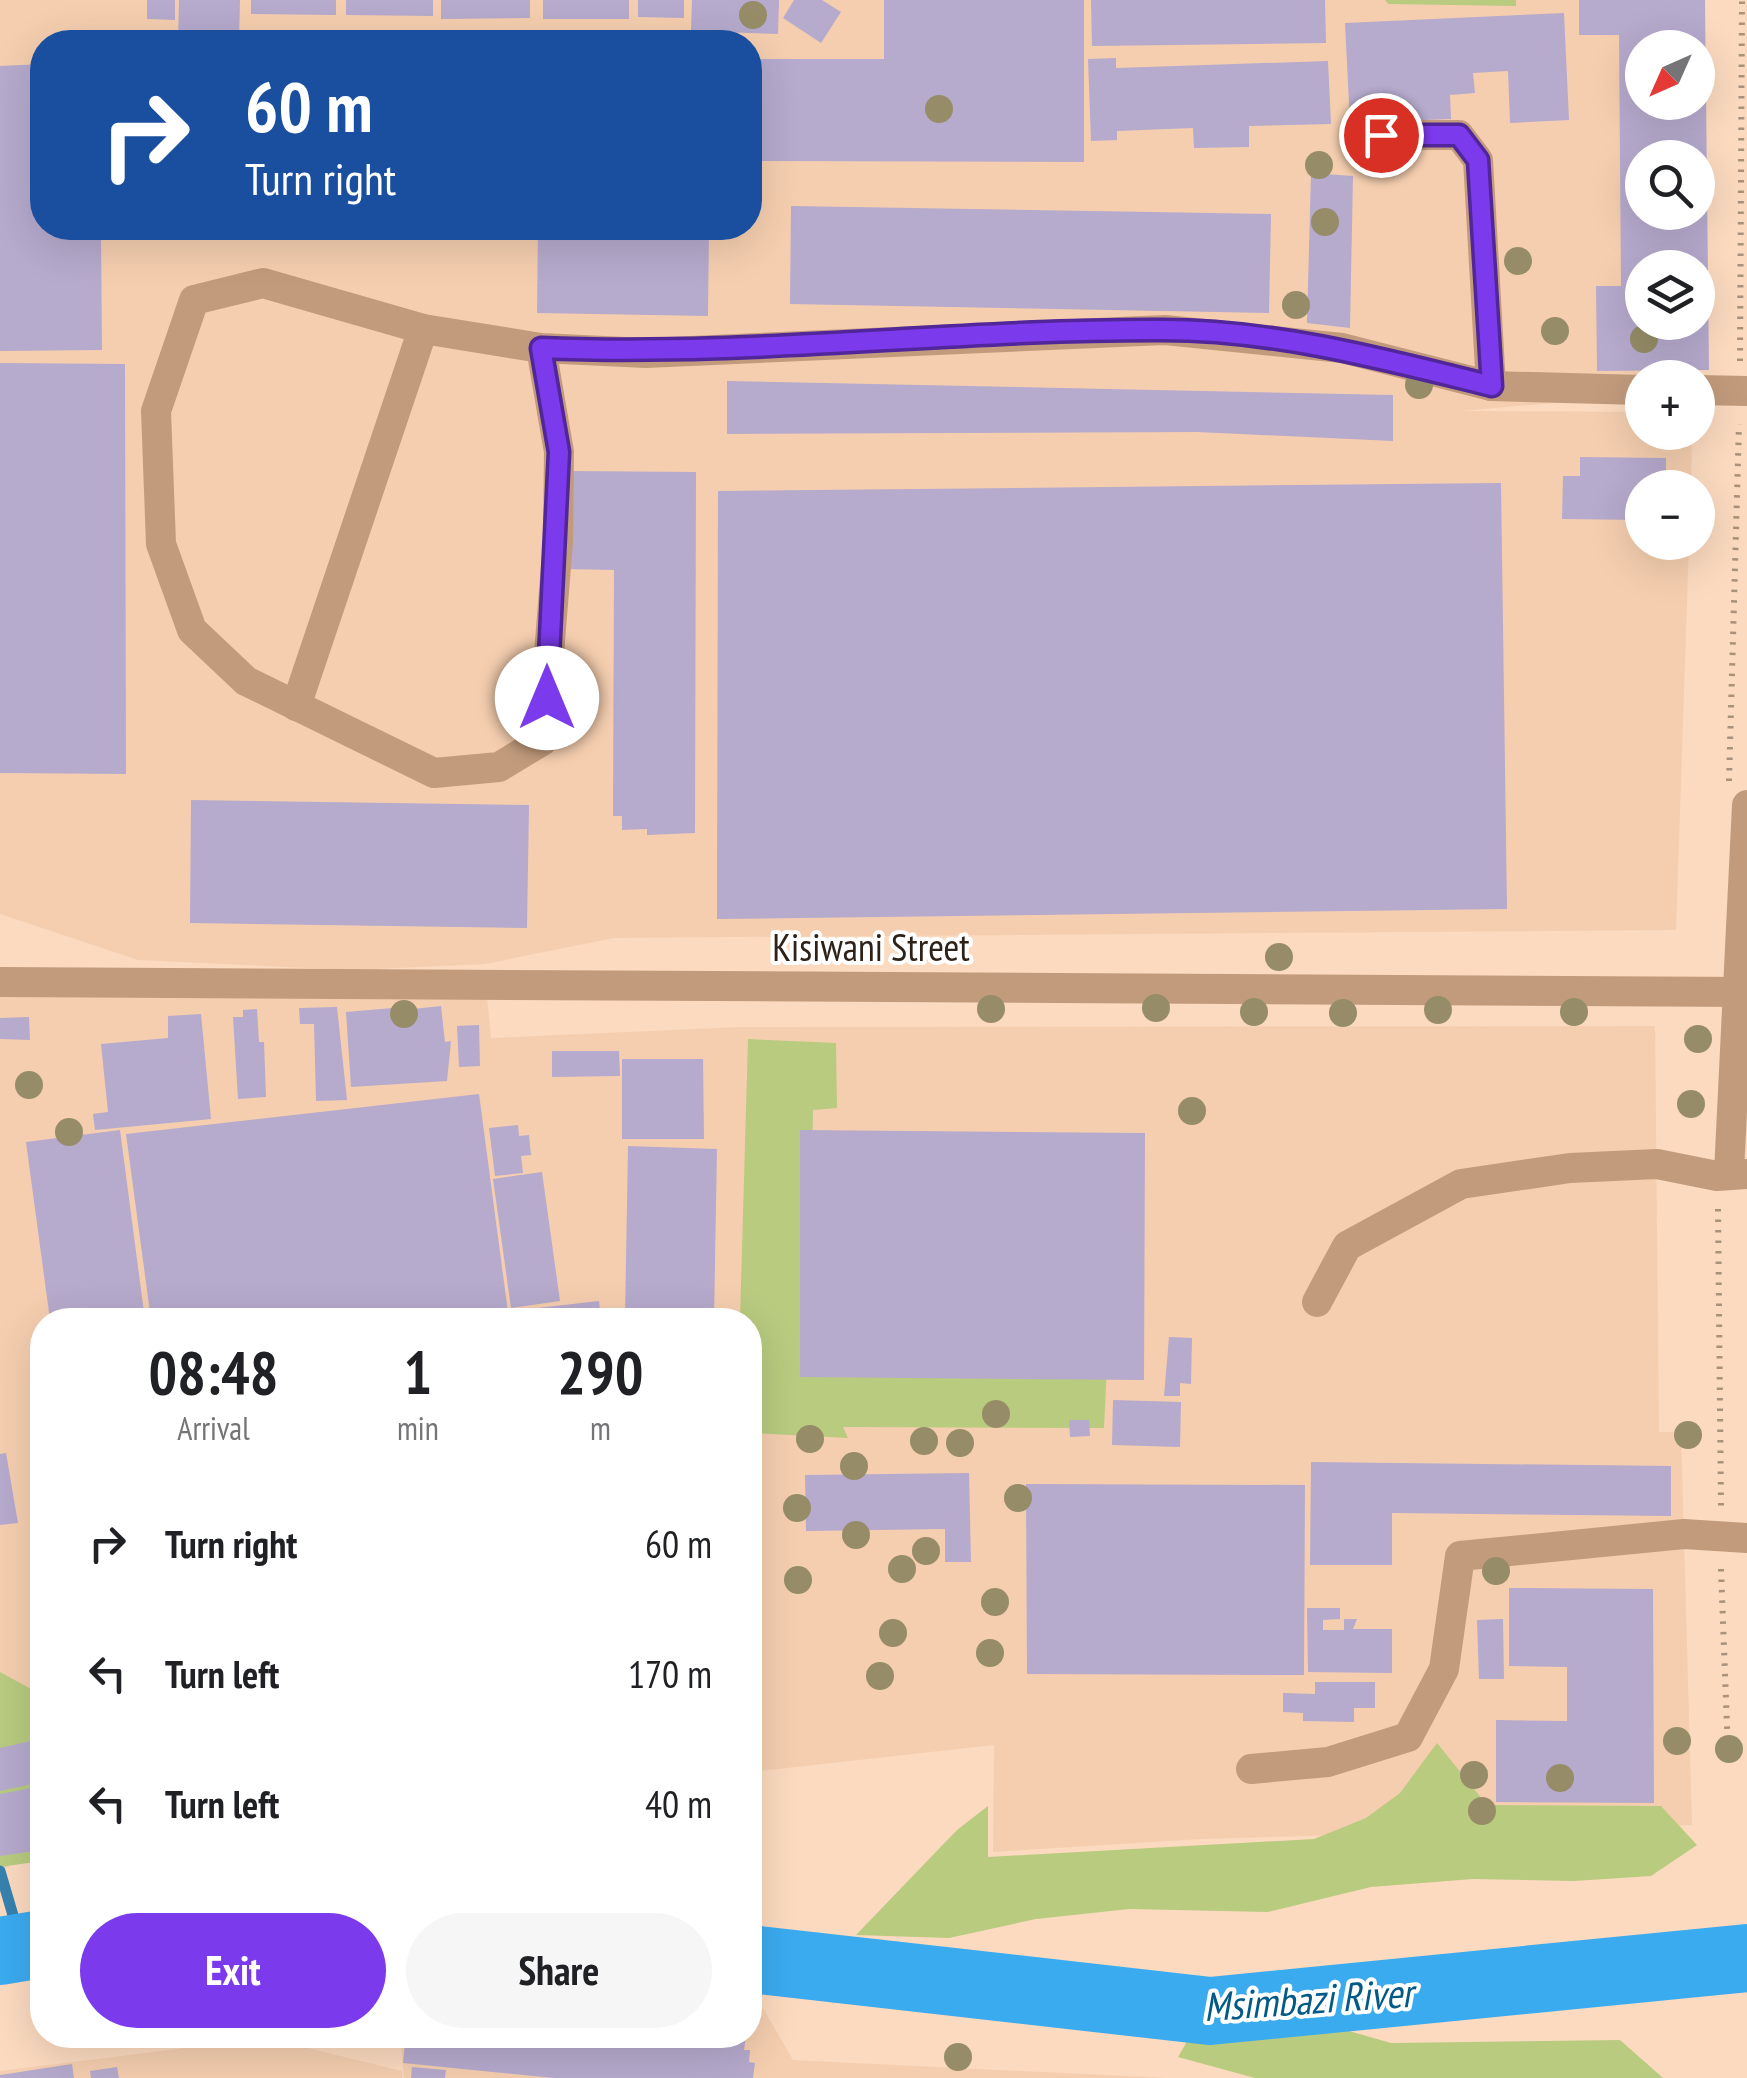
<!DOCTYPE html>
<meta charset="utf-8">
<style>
:root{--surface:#fff;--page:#f6f6f6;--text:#202124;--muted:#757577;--accent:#7c3aed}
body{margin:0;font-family:"PT Sans Narrow",sans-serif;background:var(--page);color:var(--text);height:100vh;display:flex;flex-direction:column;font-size:38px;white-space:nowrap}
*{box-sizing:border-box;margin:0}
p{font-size:32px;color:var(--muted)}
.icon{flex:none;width:55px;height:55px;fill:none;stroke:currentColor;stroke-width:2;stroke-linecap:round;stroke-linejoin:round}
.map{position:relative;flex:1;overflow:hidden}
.details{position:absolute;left:30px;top:1308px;width:732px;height:740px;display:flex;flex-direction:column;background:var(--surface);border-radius:40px;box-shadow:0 10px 40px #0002}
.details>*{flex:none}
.hud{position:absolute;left:30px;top:30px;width:732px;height:210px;border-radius:40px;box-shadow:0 10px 40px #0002;background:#1a4fa0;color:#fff;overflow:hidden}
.needle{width:65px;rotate:225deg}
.buttons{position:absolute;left:1625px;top:30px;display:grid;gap:20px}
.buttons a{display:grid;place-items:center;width:90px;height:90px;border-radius:50%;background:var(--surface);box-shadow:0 10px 40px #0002;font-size:50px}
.pin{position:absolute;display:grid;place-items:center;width:85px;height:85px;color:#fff;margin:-42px;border:5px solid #fff;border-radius:50%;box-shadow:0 2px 10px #0007}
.me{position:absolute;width:110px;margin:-55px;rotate:0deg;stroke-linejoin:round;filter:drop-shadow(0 0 8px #0008)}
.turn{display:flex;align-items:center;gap:35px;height:210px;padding:0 50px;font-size:45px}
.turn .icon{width:130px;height:130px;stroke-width:2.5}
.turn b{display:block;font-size:70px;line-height:85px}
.eta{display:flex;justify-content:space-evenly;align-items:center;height:170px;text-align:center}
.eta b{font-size:60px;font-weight:600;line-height:70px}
.cta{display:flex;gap:20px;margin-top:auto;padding:20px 50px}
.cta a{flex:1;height:115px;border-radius:60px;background:var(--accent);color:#fff;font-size:40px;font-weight:600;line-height:115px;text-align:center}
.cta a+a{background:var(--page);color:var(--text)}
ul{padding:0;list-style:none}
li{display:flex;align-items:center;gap:30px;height:130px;padding:0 50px}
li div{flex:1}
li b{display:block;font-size:38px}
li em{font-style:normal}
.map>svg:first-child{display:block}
.built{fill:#f5ceaf;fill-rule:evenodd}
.green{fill:#b8cb7f}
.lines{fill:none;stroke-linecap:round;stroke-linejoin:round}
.stream{stroke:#3782af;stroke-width:11}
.river{stroke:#3babf0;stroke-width:68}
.building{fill:#b6aacd;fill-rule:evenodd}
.path{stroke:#a9917c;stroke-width:6;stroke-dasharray:2.5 8;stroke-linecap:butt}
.minor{stroke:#c29b7c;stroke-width:30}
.tree{fill:#968d68}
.route-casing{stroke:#51269a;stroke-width:25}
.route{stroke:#7c3aed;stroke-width:18}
.labels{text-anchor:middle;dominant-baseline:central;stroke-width:8;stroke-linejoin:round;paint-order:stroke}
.street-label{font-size:38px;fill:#2e2218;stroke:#fff}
.water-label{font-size:40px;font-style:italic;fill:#035a87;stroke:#fff}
</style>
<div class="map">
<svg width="1747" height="2078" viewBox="0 0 1747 2078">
<rect width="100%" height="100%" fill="#fbdabf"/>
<g class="built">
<path d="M0,0H1686L1642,48V322L1658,354L1657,377L1642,378V395L1461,411L1642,412V432L1692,433L1691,487L1642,488V542L1689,543L1676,930L614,938L485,964L353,970L138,960L0,914ZM42,42H750V228H42Z"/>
<polygon points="0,996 487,998 491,1038 740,1027 1655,1026 1659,1432 1681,1432 1692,1825 1201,1839 993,1852 994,1745 750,1772 750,1320 42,1320 42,1823 9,1833 9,1867 0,1869"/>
<polygon points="750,2006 763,2008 793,2060 1165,2078 404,2078 400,2035 750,2035"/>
<polygon points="267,2038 402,2071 402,2078 0,2078 0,2071"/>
</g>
<g class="green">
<polygon points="1385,0 1516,0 1516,6 1388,4"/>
<polygon points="748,1039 836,1043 837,1108 813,1110 808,1352 1107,1364 1104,1428 843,1427 848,1438 750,1433 750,1320 740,1320"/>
<polygon points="0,1672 42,1695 42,1861 0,1867"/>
<polygon points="1437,1743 1487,1805 1661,1806 1697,1845 1651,1876 1574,1881 1473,1879 1371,1887 1268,1912 1129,1909 1036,1919 949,1938 856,1935 957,1830 988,1806 988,1857 1314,1839 1366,1818 1400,1793"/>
<polygon points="1215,1993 1391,2043 1620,2040 1663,2078 1255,2078 1178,2057"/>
</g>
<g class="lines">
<polyline class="stream" points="0,1871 22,1946"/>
<g class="river">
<polyline points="0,1951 42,1944"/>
<polyline points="750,1959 1210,2011 1747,1958"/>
</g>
</g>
<g class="building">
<polygon points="147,0 175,0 175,20 147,19"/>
<polygon points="179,0 240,0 239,42 178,42"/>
<polygon points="251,0 336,0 336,15 251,14"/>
<polygon points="346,0 433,0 433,16 346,15"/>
<polygon points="441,0 530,0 530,18 441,19"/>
<rect x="543" y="0" width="86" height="19"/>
<polygon points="638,0 684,0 684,18 638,17"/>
<polygon points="692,0 779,0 778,34 691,31"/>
<polygon points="794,0 822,0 841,12 821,43 783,18"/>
<polygon points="884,0 1084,0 1084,162 750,161 750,59 884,59"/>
<polygon points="1091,0 1325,0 1326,43 1092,46"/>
<path d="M1579,0H1705L1709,370L1597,371L1596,286H1621L1619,35H1579ZM1642,48H1698V102H1642ZM1642,158H1698V212H1642ZM1642,268H1698V322H1642Z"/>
<polygon points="1564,13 1569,120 1510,123 1508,71 1473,73 1475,93 1450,95 1451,119 1350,123 1345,23"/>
<polygon points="1116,58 1116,68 1328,61 1331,124 1249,126 1249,147 1194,148 1193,128 1117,131 1117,140 1091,141 1088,59"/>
<polygon points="42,64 42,228 101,228 102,350 0,351 0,66"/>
<polygon points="1311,173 1353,176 1350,328 1307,323"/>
<polygon points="791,206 1271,214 1269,313 790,304"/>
<polygon points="538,228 709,228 708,316 537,313"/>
<polygon points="0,363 125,364 126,774 0,773"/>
<polygon points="727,381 1393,395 1393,441 1197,432 727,434"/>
<polygon points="1580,457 1666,458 1666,488 1642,488 1642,520 1562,519 1563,476 1580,476"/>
<polygon points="565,471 696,472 695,833 647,835 647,829 622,830 622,816 613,816 614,570 564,569"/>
<polygon points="1501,483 1507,909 717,919 718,491"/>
<polygon points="191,800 529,805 527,928 190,923"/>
<polygon points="441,1006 445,1042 451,1041 447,1081 351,1087 346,1012 405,1007 406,1018 413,1017 413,1009"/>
<polygon points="337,1007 347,1100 316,1101 314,1024 300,1024 299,1008"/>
<polygon points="257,1009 259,1042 264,1042 266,1097 238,1099 233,1017 243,1017 243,1010"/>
<polygon points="201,1014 211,1119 95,1130 93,1114 108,1112 101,1044 168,1038 168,1016"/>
<polygon points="29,1017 30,1040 0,1039 0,1018"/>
<polygon points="479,1025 480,1066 459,1067 457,1026"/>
<polygon points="552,1051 619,1051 620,1076 552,1077"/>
<polygon points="622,1059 703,1059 704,1139 622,1139"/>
<polygon points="479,1094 509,1320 151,1320 126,1134"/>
<polygon points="518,1125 519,1136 529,1135 531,1155 521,1156 523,1173 495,1176 489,1128"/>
<polygon points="120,1130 145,1320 50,1320 26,1142"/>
<polygon points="800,1130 1145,1133 1144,1380 800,1377"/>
<polygon points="628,1146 717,1149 714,1320 625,1320"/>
<polygon points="542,1172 560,1301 511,1308 493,1179"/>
<polygon points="599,1301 601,1320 512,1320 511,1311"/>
<polygon points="1169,1337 1192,1338 1191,1384 1180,1383 1180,1396 1164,1396"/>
<polygon points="1113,1400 1181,1402 1180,1447 1112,1445"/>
<polygon points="1069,1420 1089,1420 1090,1436 1070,1437"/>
<polygon points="6,1453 18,1523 0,1525 0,1454"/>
<polygon points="1311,1462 1671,1466 1671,1516 1392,1513 1392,1565 1310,1565"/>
<polygon points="969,1473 971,1562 945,1562 945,1529 806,1531 805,1475"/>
<polygon points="1026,1484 1305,1485 1304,1675 1027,1674"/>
<polygon points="1509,1588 1653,1589 1654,1803 1496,1802 1496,1720 1567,1721 1567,1667 1509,1666"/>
<polygon points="1307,1608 1340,1608 1340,1619 1323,1620 1323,1630 1344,1630 1344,1619 1357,1619 1353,1629 1392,1629 1392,1673 1308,1672"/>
<polygon points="1503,1619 1504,1679 1479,1679 1477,1620"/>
<polygon points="1315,1682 1375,1682 1375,1708 1354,1708 1354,1722 1303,1721 1303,1713 1283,1712 1283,1693 1315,1694"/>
<polygon points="39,1739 42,1782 0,1791 0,1748"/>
<polygon points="42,1786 42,1850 0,1856 0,1794"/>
<polygon points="412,2035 746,2035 744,2050 750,2050 749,2062 755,2063 753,2078 554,2078 403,2063 405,2043 411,2043"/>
<polygon points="72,2064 74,2078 0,2078 0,2075"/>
<polygon points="117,2067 119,2078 91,2078 90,2071"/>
<polygon points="412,2067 446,2070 445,2078 411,2078"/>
</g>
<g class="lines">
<g class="path">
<polyline points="1740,361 1742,0"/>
<polyline points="1729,781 1739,424"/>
<polyline points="1718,1209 1721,1506"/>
<polyline points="1721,1569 1728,1752"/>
</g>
<g class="minor">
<polyline points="1381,135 1459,135 1478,160 1491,386"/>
<polyline points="541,348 559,452 558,541 542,741 499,767 434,773 246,681 192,630 161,544 156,411 194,300 263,283 423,329 541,348 646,353 1165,330 1342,348 1491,386 1642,390"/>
<polyline points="1698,390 1747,391"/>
<polyline points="296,706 423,329"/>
<polyline points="0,982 1747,992"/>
<polyline points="1729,1173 1747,805"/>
<polyline points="1317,1302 1347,1246 1461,1184 1570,1168 1657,1164 1717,1176 1747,1174"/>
<polyline points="1251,1769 1328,1762 1408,1737 1444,1669 1460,1556 1684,1534 1747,1538"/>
</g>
</g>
<g class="tree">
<circle cx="753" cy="15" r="14"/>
<circle cx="939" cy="109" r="14"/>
<circle cx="1319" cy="165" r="14"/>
<circle cx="1325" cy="222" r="14"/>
<circle cx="1518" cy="261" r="14"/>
<circle cx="1296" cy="305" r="14"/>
<circle cx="1555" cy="331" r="14"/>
<circle cx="1644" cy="339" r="14"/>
<circle cx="1419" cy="385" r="14"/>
<circle cx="1279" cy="957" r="14"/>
<circle cx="1156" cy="1008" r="14"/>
<circle cx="991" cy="1009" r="14"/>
<circle cx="1438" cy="1010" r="14"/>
<circle cx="1254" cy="1012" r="14"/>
<circle cx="1574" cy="1012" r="14"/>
<circle cx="1343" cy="1013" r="14"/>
<circle cx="404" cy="1014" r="14"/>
<circle cx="1698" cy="1039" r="14"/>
<circle cx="29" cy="1085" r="14"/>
<circle cx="1691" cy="1104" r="14"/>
<circle cx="1192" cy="1111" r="14"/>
<circle cx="69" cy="1132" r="14"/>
<circle cx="996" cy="1414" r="14"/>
<circle cx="1688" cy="1435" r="14"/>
<circle cx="810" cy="1439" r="14"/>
<circle cx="924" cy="1441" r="14"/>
<circle cx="960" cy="1443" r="14"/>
<circle cx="854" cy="1466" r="14"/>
<circle cx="1018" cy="1498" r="14"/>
<circle cx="797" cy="1508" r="14"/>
<circle cx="856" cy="1535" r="14"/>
<circle cx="926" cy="1551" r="14"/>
<circle cx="902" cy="1569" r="14"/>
<circle cx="1496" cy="1571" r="14"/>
<circle cx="798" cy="1580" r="14"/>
<circle cx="995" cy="1602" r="14"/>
<circle cx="893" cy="1633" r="14"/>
<circle cx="990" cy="1653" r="14"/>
<circle cx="880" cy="1676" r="14"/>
<circle cx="1677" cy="1741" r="14"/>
<circle cx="1729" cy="1749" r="14"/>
<circle cx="1474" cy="1775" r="14"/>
<circle cx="1560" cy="1778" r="14"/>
<circle cx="1482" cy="1811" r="14"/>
<circle cx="958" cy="2057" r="14"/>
</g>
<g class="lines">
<g class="route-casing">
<path id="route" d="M547,698L559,452L541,348C749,357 955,329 1163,330C1275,330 1384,359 1492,386L1478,160L1459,135H1381"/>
</g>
<use href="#route" class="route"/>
</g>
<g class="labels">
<g class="street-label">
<text x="871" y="946">Kisiwani Street</text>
</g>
<g class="water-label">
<text transform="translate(1308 1999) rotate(-4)">Msimbazi River</text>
</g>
</g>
</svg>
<div class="buttons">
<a><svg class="needle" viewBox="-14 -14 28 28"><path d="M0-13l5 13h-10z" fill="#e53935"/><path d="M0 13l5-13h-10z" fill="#757577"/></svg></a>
<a><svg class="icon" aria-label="search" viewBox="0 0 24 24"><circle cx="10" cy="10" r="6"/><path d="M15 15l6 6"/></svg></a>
<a><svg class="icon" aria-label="layers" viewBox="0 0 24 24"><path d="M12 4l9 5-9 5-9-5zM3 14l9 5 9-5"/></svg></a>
<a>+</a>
<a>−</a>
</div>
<div class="pin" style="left:1381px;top:135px;background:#d93025"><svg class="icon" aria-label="arrive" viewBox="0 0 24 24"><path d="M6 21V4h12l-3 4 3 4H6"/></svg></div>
<svg class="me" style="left:547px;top:698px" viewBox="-20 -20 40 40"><circle r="19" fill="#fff"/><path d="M0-13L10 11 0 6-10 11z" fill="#7c3aed"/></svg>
<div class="hud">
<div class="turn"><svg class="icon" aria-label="right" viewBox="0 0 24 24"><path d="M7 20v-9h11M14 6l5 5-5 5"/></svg><div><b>60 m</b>Turn right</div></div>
</div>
<section class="details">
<div class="eta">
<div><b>08:48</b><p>Arrival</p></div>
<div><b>1</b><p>min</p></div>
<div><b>290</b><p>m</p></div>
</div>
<ul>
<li><svg class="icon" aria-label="right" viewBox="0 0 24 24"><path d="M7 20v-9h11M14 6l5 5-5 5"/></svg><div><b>Turn right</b></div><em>60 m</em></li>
<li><svg class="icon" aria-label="left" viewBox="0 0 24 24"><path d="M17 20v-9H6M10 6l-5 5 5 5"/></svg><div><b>Turn left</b></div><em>170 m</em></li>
<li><svg class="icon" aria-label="left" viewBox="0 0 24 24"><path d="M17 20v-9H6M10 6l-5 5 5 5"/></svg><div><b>Turn left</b></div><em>40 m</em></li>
</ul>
<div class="cta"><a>Exit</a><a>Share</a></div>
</section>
</div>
